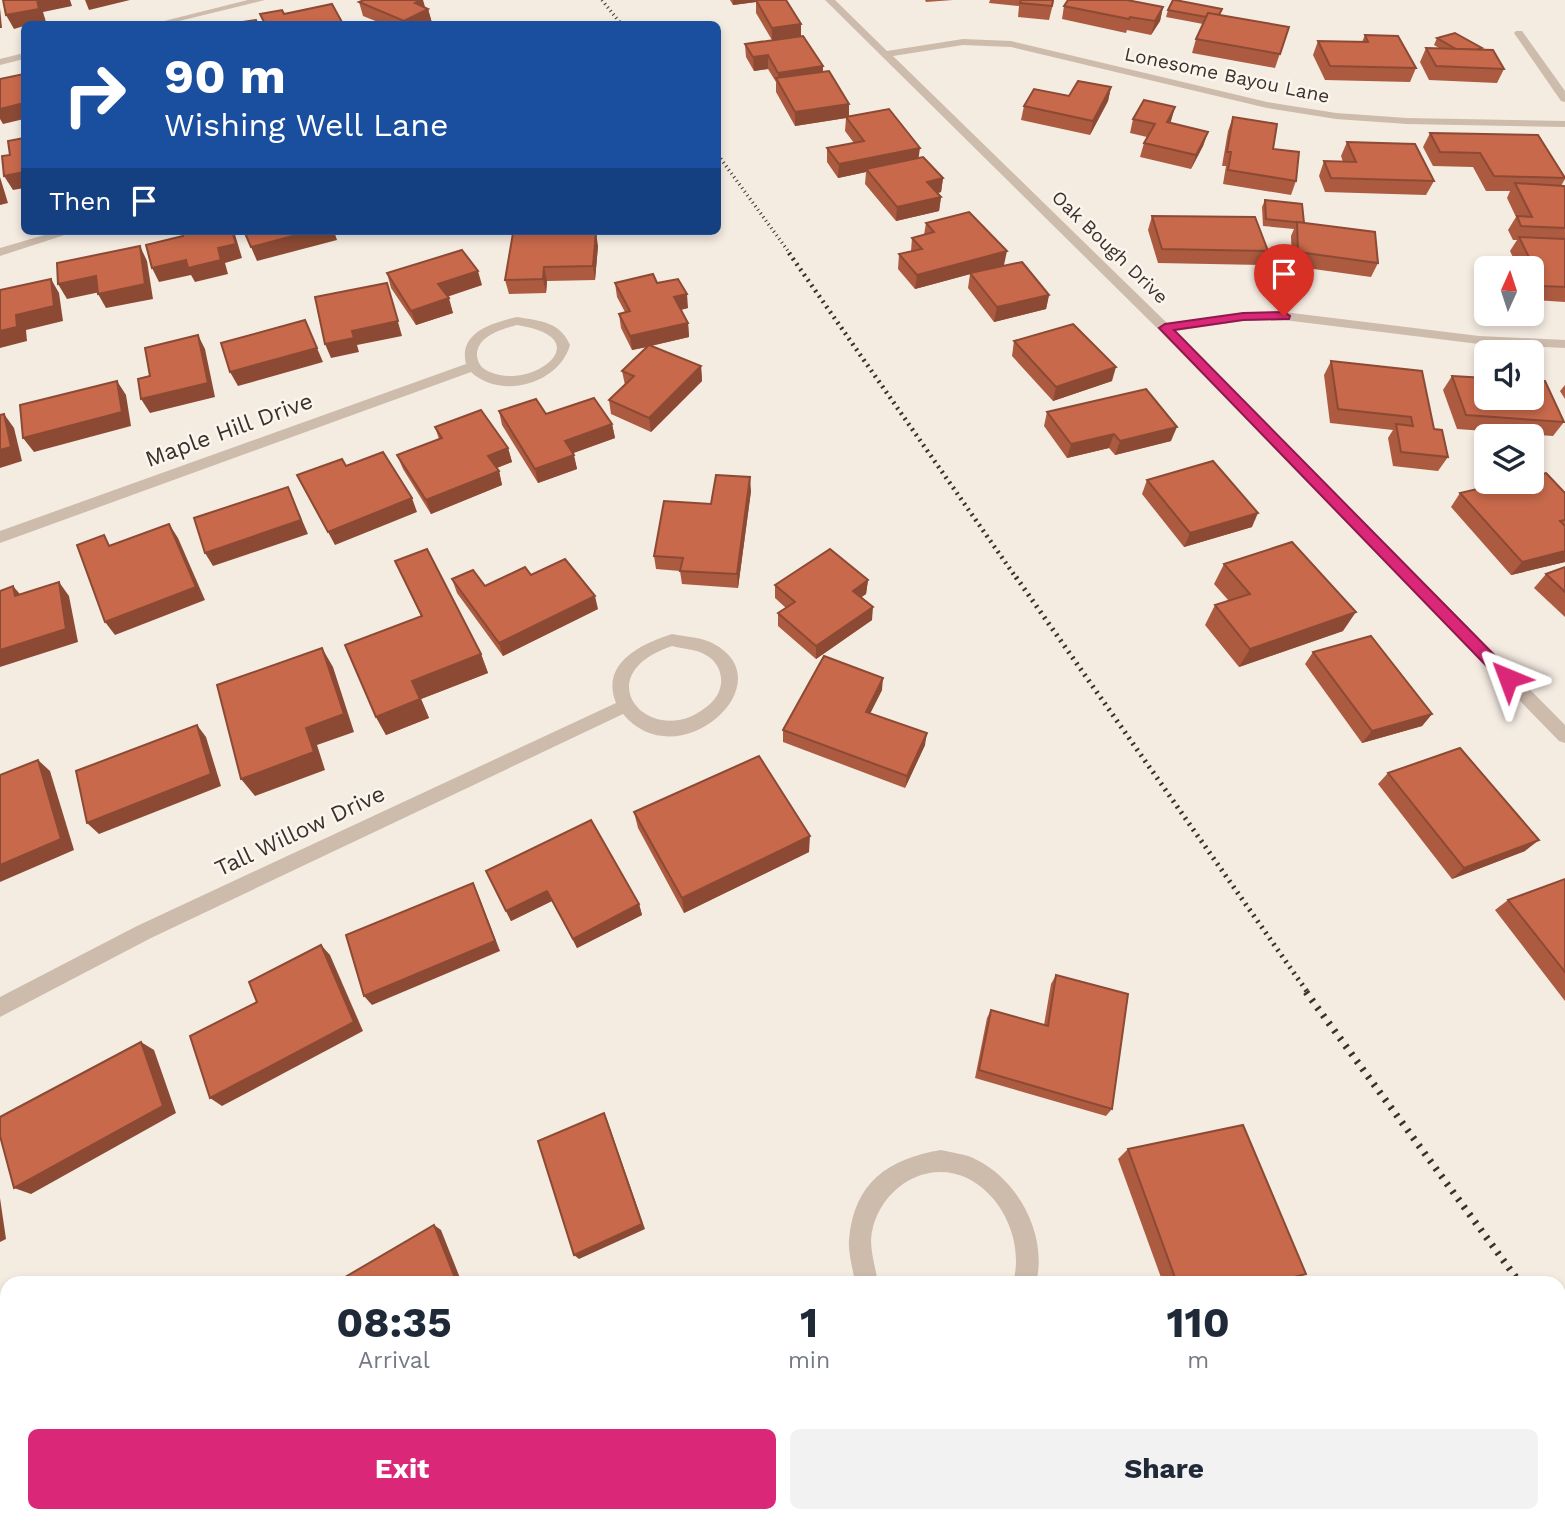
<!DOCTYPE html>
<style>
:root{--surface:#fff;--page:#f2f2f3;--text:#1f2937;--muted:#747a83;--accent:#db2777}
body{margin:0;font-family:"Work Sans",sans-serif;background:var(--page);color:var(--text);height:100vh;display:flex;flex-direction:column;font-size:26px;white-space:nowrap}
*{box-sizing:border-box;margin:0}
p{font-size:23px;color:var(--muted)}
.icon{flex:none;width:38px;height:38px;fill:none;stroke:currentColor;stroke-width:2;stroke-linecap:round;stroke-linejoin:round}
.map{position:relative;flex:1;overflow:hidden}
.sheet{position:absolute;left:0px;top:1276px;width:1566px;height:247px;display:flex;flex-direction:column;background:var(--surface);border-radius:21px 21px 0 0;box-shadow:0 4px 10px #0003}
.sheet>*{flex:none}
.guide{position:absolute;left:21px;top:21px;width:700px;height:214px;border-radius:10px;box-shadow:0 4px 10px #0003;background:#1a4fa0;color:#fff;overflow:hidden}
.needle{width:46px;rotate:3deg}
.fabs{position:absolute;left:1474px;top:256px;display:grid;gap:14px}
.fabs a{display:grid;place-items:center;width:70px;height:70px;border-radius:10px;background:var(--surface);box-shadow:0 4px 10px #0003;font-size:35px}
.pin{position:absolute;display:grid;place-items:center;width:60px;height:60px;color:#fff;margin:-72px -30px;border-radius:50% 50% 50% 0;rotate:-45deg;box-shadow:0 0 7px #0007}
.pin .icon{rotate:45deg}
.me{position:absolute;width:77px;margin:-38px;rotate:316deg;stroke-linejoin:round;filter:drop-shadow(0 0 5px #0008)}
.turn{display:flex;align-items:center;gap:24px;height:147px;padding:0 28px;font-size:32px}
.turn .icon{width:91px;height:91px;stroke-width:2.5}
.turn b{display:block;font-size:49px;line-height:60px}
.then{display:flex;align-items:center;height:66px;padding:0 28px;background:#0003;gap:14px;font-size:26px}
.eta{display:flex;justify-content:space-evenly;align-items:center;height:119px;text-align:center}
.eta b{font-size:42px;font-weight:700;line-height:49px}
.action{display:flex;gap:14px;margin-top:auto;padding:14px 28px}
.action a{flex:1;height:80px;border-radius:10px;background:var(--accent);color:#fff;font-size:28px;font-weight:700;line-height:80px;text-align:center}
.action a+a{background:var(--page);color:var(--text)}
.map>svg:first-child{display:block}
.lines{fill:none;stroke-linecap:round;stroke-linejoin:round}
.street{fill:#cdbbac;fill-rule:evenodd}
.rail-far3{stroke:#3b302b;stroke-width:3.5;stroke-dasharray:1 3.5;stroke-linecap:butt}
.rail-far2{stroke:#3b302b;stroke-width:4.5;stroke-dasharray:2 4.5;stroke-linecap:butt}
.rail-far1{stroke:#3b302b;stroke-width:5;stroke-dasharray:2 5;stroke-linecap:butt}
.rail{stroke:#3b302b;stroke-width:7;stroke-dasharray:2.5 7;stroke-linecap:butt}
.wall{fill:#ac5a40}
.shaded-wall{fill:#8c4a34}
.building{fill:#c8694b;stroke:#8c4a34;stroke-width:2}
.route{fill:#db2777;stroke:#8e194d;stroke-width:2}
.labels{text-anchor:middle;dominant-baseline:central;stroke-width:5;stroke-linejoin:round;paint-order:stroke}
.far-street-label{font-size:19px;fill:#3b302b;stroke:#fbf5ee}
.street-label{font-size:23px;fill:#3b302b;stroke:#fbf5ee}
</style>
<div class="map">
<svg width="1565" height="1522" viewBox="0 0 1565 1522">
<rect width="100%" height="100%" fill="#f4ebe1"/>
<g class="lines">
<g class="street">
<polygon points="248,0 265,0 167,24 152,24"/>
<polygon points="825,0 835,0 887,51 963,39 1011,41 1267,102 1336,113 1407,118 1565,121 1565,127 1407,124 1336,119 1267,108 1011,47 963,45 893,56 1168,324 1243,313 1284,312 1479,336 1565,340 1565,348 1479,344 1284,320 1243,321 1175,331 1565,725 1565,743 1559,741 1160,331"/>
<polygon points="1516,31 1522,31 1565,91 1565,102 1561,101 1514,33"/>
<polygon points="24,53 24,59 0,65 0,59"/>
<polygon points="58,231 77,231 0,256 0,248"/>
<path d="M517,317C541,321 560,322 570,345C559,384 501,400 471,372L0,543V531L466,364C458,332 493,323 517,317ZM517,325C602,338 531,391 490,372C482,369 478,364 477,356C476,336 502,329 517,325Z"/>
<path d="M672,634C685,637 703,637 714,644C786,683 678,780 623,714L151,938L0,1017V997L137,926L616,703C600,663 641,644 672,634ZM672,646C682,649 695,649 704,654C723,663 727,687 712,702C656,757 580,677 672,646Z"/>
<path d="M941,1150C953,1153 967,1154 977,1160C1019,1181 1048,1236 1036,1283H1013C1024,1244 1004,1196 967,1178C922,1157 874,1194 871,1240C871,1254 876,1270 878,1283H855C853,1269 848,1253 849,1240C854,1182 888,1159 941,1150Z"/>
<polygon points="528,1516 561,1516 558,1522 525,1522"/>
</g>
<g class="rail-far3">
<polyline points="602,0 621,24"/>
<polyline points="718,155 791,255"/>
</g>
<polyline class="rail-far2" points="789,253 1017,579"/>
<polyline class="rail-far1" points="1016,577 1308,993"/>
<g class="rail">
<polyline points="1306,992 1520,1283"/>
<polyline points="1559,1335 1565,1343"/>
</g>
</g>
<g class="wall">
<polygon points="730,0 786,0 801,36 823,66 823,72 849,116 919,158 943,178 941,192 938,193 941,197 939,211 896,221 865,184 866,172 838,178 827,162 827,148 854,143 845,131 846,118 795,126 776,92 776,82 768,69 754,71 746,57 745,44 772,40 756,13 756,2 733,5"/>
<polygon points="925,0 953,0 926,2"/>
<polygon points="990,0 1054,0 1049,20 1018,17 1019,6 989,3"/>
<polygon points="359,2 425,8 428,9 432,23 428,24 383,24 363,16"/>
<polygon points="1064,6 1163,7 1160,21 1151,35 1127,30 1126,33 1062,19"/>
<polygon points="1168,10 1220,15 1289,27 1275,68 1192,53 1196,39 1203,24 1166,17"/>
<polygon points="1365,35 1416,68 1410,82 1325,80 1313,55 1318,41 1362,42"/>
<polygon points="1437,38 1482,48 1481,50 1504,69 1497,83 1429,80 1420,62 1426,48 1439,48 1434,45"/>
<polygon points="1111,87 1108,101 1090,135 1021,120 1024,106"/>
<polygon points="1175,107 1170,123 1208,132 1203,146 1191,169 1140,157 1144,143 1147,137 1130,133 1133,119"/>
<polygon points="1233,117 1273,149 1296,181 1291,195 1223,184 1226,166 1222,166 1228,131"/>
<polygon points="1430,133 1565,177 1565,179 1561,186 1565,188 1565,302 1534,300 1531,294 1531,268 1518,268 1510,251 1517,240 1513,240 1508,230 1516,217 1507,198 1510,191 1486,191 1473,167 1433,166 1423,147"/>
<polygon points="1347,142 1434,181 1426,195 1325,192 1319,176 1324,161 1343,162 1341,156"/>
<polygon points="1265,200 1304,223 1378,263 1371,277 1292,266 1291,236 1294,229 1263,226 1262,207"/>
<polygon points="1152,216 1268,251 1262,265 1158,263 1148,230"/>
<polygon points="926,223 1004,265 986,270 1049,295 1046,309 994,322 968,288 970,274 915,289 898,269 899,254 911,251 912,238 924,235"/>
<polygon points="598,246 595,280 547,281 546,293 509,294 505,280"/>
<polygon points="387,273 482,285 447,297 453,313 416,325 391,288"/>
<polygon points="615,283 657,283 688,308 681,310 688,323 689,337 651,346 701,366 702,381 651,432 611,414 609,400 625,385 622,371 648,347 632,350 621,328 619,314 625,312 617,297"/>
<polygon points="1014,341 1112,381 1053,401 1012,356"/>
<polygon points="1331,361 1434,429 1448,457 1438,471 1393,466 1388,438 1393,430 1330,423 1324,375"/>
<polygon points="1452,376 1564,422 1553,436 1457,429 1443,390"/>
<polygon points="1565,385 1565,399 1560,391"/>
<polygon points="499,411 546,414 612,424 615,438 573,453 577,469 538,483 502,425"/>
<polygon points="1047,412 1171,441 1115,455 1109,448 1067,458 1044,426"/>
<polygon points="435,427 508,448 512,462 496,468 499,471 502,485 431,514 403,469 397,455 439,439"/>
<polygon points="1147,480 1252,527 1184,547 1142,494"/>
<polygon points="751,491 738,588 682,584 680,571 656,569 654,556 711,504"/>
<polygon points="1460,493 1565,493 1565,562 1511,575 1451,507"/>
<polygon points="395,561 481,654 488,673 421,699 429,718 386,735 376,717 421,616"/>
<polygon points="1224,564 1343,631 1239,667 1205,625 1215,605 1229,601 1214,584"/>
<polygon points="1565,567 1565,617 1534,588 1546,574"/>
<polygon points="452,579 485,586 598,609 503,656 457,593"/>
<polygon points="868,580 866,594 861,597 872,620 816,659 778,626 778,613 786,608 775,598 775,585"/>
<polygon points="1313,652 1432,714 1422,726 1362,743 1305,664"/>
<polygon points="882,690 870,713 925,745 905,788 783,742 783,730"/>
<polygon points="1388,773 1525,851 1452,879 1378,784"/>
<polygon points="634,812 809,852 684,913 638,828"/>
<polygon points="486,871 639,904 642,915 577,948 552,901 511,921"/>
<polygon points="1565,879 1565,1001 1495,910 1508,900"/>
<polygon points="1056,975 1112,1109 1106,1116 975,1078 987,1018 991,1010 1044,1025 1051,984"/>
<polygon points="1128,1149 1306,1274 1279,1283 1163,1283 1118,1159"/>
<polygon points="900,1516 1027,1516 1030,1522 902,1522"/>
<polygon points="1111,1516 1219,1516 1213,1522 1116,1522"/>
</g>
<g class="shaded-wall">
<polygon points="37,0 70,0 72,6 43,12 46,22 35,24 24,24 24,26 14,29 6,15"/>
<polygon points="85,0 130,0 89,10"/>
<polygon points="421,0 423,0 426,10 428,9 432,23 428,24 405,24 404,21 415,3"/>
<polygon points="733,0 756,0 756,2 733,5"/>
<polygon points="1163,7 1160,21 1151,35 1155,21"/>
<polygon points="0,8 2,28 0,28"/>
<polygon points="801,24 801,37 772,41 772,28"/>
<polygon points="768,55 768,69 754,71 753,57"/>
<polygon points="823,66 822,80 778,83 778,73"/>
<polygon points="1111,87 1108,101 1090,135 1093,121"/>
<polygon points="24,103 24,119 3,124 0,119 0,109"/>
<polygon points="849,104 849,118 846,117 846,118 795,126 795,112"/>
<polygon points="1175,107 1171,121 1162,136 1167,122"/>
<polygon points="1208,132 1203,146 1191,169 1196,155"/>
<polygon points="920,148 918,162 866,169 866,172 838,178 839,164"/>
<polygon points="24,172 24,188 13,190 4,176"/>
<polygon points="0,177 8,203 0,205"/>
<polygon points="943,178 941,192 926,196 927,182"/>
<polygon points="941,197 939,211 896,221 897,207"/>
<polygon points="232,231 234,231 242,258 225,263 228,274 195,282 191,275 159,282 152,268 218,248"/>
<polygon points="312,231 334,231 337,240 257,261 251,247"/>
<polygon points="596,232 598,246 595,280 593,266"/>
<polygon points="140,246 147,261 153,299 106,308 98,294"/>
<polygon points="1007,251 1004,265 915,289 917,275"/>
<polygon points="544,267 547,281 546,293 543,279"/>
<polygon points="478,271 482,285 442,298 438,284"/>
<polygon points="96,276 105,291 67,299 58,284"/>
<polygon points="51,279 59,293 63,321 26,330 27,341 0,348 0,331"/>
<polygon points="387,283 402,336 357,345 359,352 331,358 325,344 352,331"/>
<polygon points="687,294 688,308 675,311 674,297"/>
<polygon points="1049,295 1046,309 994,322 997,307"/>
<polygon points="449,298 453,313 416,325 411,311"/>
<polygon points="305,320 323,362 238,386 230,372"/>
<polygon points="688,323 689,337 632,350 630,336"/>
<polygon points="198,335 205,349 215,397 150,413 141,399"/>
<polygon points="701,366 702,381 651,432 649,418"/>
<polygon points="1116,367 1112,381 1053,401 1056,387"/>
<polygon points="117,381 126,395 131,426 34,452 23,438"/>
<polygon points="4,414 14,428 22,461 0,468 0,450"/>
<polygon points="612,424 615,438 568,455 565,441"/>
<polygon points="1177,427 1171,441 1115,455 1120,441"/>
<polygon points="1114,434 1109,448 1067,458 1071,444"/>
<polygon points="508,448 512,462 492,470 488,456"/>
<polygon points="574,455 577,469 538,483 535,469"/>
<polygon points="499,471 502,485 431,514 426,500"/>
<polygon points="750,477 751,491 738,588 737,574"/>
<polygon points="288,487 308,534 213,566 205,553"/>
<polygon points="412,498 417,512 335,545 328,532"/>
<polygon points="1258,513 1252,527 1184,547 1190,533"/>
<polygon points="169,524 178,538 205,600 115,635 105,622"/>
<polygon points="1565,551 1565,562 1511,575 1522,562"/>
<polygon points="868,580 866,594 852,604 853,591"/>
<polygon points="59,582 69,596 78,642 0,667 0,650"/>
<polygon points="13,586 25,600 15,596"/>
<polygon points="595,596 598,609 503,656 499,643"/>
<polygon points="873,607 872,620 816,659 816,646"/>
<polygon points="1356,612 1343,631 1239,667 1250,649"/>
<polygon points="322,648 333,667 354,732 317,745 325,770 255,796 241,779 306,728"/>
<polygon points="481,654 488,673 421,699 429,718 386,735 376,717 412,681"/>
<polygon points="883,678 882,690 865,724 866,712"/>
<polygon points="1432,714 1422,726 1362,743 1372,731"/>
<polygon points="197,725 206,737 221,786 99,834 87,823"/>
<polygon points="927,733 925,745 905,788 907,776"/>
<polygon points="38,760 50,771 74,850 0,882 0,865"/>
<polygon points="810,836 809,852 684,913 682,898"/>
<polygon points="1539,840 1525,851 1452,879 1464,868"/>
<polygon points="473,883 478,894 500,951 372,1005 364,996"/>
<polygon points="547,891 552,901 511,921 506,911"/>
<polygon points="639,904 642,915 577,948 573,939"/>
<polygon points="321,945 330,955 363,1031 222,1106 210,1098"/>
<polygon points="141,1042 154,1050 176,1113 31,1194 14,1188"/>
<polygon points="604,1113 607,1120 645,1229 579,1259 574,1255"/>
<polygon points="0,1198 6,1239 0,1242"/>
<polygon points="434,1225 441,1230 462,1283 457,1283"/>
<polygon points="53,1516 79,1516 82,1522 55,1522"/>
<polygon points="170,1516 188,1516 176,1522 158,1522"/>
</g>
<g class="building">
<polygon points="3,0 37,0 39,9 6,15"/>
<polygon points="364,0 421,0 415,3 428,9 404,21 359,2"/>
<polygon points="756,0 786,0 801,24 772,28"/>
<polygon points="1021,0 1053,0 1052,6 1020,3"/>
<polygon points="1068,0 1127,0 1163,7 1155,21 1130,17 1129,19 1064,6"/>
<polygon points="1173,0 1175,0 1222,9 1219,15 1208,13 1206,17 1168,10"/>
<polygon points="332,4 343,24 265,24 260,14 282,10 284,14"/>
<polygon points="1208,13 1289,27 1280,54 1196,39"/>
<polygon points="256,20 257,24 229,24"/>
<polygon points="1455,33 1482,48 1476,50 1456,49 1437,38"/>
<polygon points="1365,35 1398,36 1416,68 1330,66 1318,41 1368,42"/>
<polygon points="803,36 823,66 778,73 768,55 753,57 745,44"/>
<polygon points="1426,48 1493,50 1504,69 1436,66"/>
<polygon points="829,71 849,104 795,112 776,78"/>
<polygon points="24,74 24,103 0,109 0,79"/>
<polygon points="1078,81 1111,87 1093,121 1024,106 1034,89 1069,96"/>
<polygon points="1144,100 1175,107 1167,122 1208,132 1196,155 1144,143 1155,124 1133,119"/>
<polygon points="889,109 920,148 839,164 827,148 864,141 846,117"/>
<polygon points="1233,117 1277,124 1273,149 1299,152 1296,181 1228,170 1231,152 1227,152"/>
<polygon points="1430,133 1538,135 1565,178 1494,176 1480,153 1440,152"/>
<polygon points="24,138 24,172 4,176 2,156 10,155 8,141"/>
<polygon points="1347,142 1415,144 1434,181 1331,178 1324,161 1356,162"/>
<polygon points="923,157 943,178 927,182 941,197 897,207 866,169"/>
<polygon points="1515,183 1564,186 1565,188 1565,228 1521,226 1517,216 1532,217"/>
<polygon points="1265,200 1302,204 1304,223 1266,219"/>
<polygon points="969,212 1007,251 917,275 899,254 922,249 912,238 934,232 926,223"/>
<polygon points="1152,216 1255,217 1268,251 1162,249"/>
<polygon points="1297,222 1375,232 1378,263 1298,252"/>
<polygon points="182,231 232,231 236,244 218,248 221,260 188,268 186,260 152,268 146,245 183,236"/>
<polygon points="244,231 312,231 251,247"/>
<polygon points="596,232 593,266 544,267 543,279 505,280 513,233"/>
<polygon points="1519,237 1565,239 1565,287 1543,286"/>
<polygon points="140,246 145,284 98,294 96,276 58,284 57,263"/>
<polygon points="462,250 478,271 438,284 449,298 411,311 387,273"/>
<polygon points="1022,262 1049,295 997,307 970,273"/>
<polygon points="653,274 657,283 678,279 687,294 674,297 688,323 630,336 619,314 630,311 615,283"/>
<polygon points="51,279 54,306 16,315 17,327 0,331 0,290"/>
<polygon points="387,283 398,321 352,331 354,338 325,344 315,297"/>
<polygon points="305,320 317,348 230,372 221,343"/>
<polygon points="1073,324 1116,367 1056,387 1014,341"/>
<polygon points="198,335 208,383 141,399 138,379 150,376 145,348"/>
<polygon points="649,345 701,366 649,418 609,400 634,376 622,371"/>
<polygon points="1331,361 1422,371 1434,429 1442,430 1448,457 1401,452 1396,424 1413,426 1411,417 1338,409"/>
<polygon points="1452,376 1486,378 1486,397 1531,397 1531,381 1545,381 1564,422 1466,415"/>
<polygon points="117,381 122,412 23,438 20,405"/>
<polygon points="1146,389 1177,427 1120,441 1114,434 1071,444 1047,412"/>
<polygon points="594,398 612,424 565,441 574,455 535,469 499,411 536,399 546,414"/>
<polygon points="481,410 508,448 488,456 499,471 426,500 397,455 442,438 435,427"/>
<polygon points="4,414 11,447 0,450 0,415"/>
<polygon points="383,452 412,498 328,532 297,475 342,459 346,466"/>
<polygon points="1213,461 1258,513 1190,533 1147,480"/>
<polygon points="1546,473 1565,493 1565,520 1560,521 1565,526 1565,551 1522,562 1460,493 1511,481 1531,481 1531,477"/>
<polygon points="716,475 750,477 737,574 680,571 683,558 654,556 664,501 711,504"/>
<polygon points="288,487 301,520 205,553 194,518"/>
<polygon points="169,524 196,587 105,622 77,545 104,535 109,546"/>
<polygon points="1292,542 1356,612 1250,649 1215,605 1250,594 1224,564"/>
<polygon points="427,549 481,654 412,681 420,699 376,717 345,645 422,616 395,561"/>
<polygon points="830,549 868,580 853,591 873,607 816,646 778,613 795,602 775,585"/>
<polygon points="565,559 595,596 499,643 452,579 473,570 485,586 525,567 531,575"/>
<polygon points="1565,567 1565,592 1546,574"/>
<polygon points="59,582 66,629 0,650 0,591 13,586 15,596"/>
<polygon points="1371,636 1432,714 1372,731 1313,652"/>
<polygon points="322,648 344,714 306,728 314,752 241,779 217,685"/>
<polygon points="824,656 883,678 866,712 927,733 907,776 783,730"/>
<polygon points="197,725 211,774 87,823 76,771"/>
<polygon points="1460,748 1539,840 1464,868 1388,773"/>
<polygon points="759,756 810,836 682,898 634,812"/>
<polygon points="38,760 61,839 0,865 0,775"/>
<polygon points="591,820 639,904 573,939 547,891 506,911 486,871"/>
<polygon points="1565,879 1565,972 1508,900"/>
<polygon points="473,883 495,941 364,996 346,935"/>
<polygon points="321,945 354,1022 210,1098 190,1036 257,1002 249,982"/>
<polygon points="1056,975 1128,994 1112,1109 979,1070 991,1010 1048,1026"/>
<polygon points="141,1042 163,1106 14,1188 0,1136 0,1117"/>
<polygon points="604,1113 642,1224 574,1255 538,1141"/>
<polygon points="1243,1125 1306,1274 1270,1283 1177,1283 1128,1149"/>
<polygon points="434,1225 457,1283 335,1283"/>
<polygon points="26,1516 53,1516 55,1522 17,1522"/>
<polygon points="96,1516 170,1516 158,1522 97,1522"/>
<polygon points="903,1516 1027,1516 1030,1522 905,1522"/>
<polygon points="1121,1516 1219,1516 1213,1522 1191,1522 1187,1516 1182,1522 1126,1522"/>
</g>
<polygon class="route" points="1284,312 1290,316 1289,319 1243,320 1174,330 1513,674 1513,682 1502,682 1159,328 1165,324 1243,313"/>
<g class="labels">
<g class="far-street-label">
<text transform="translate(1227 75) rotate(12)">Lonesome Bayou Lane</text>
<text transform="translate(1110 247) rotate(44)">Oak Bough Drive</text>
</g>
<g class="street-label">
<text transform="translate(229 430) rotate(-20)">Maple Hill Drive</text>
<text transform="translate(300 831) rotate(-25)">Tall Willow Drive</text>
</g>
</g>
</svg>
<div class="fabs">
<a><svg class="needle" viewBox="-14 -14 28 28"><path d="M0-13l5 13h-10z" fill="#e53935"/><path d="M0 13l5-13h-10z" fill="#747a83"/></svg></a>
<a><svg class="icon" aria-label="sound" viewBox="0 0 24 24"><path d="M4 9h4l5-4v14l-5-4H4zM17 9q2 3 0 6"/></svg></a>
<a><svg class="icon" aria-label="layers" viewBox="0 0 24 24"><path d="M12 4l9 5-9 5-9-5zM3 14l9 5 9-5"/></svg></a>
</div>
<div class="pin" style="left:1284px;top:316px;background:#d93025"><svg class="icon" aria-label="arrive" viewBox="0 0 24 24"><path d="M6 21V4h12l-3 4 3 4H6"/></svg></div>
<svg class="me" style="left:1508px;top:678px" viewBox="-20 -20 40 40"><path d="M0-17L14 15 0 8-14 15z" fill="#db2777" stroke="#fff" stroke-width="4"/></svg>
<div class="guide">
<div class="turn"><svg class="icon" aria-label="right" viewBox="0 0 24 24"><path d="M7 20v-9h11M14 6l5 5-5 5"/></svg><div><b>90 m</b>Wishing Well Lane</div></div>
<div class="then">Then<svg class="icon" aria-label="arrive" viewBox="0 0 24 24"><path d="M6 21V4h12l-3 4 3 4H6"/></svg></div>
</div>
<section class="sheet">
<div class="eta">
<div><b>08:35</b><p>Arrival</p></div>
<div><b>1</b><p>min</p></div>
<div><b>110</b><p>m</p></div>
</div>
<div class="action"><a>Exit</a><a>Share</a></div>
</section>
</div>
